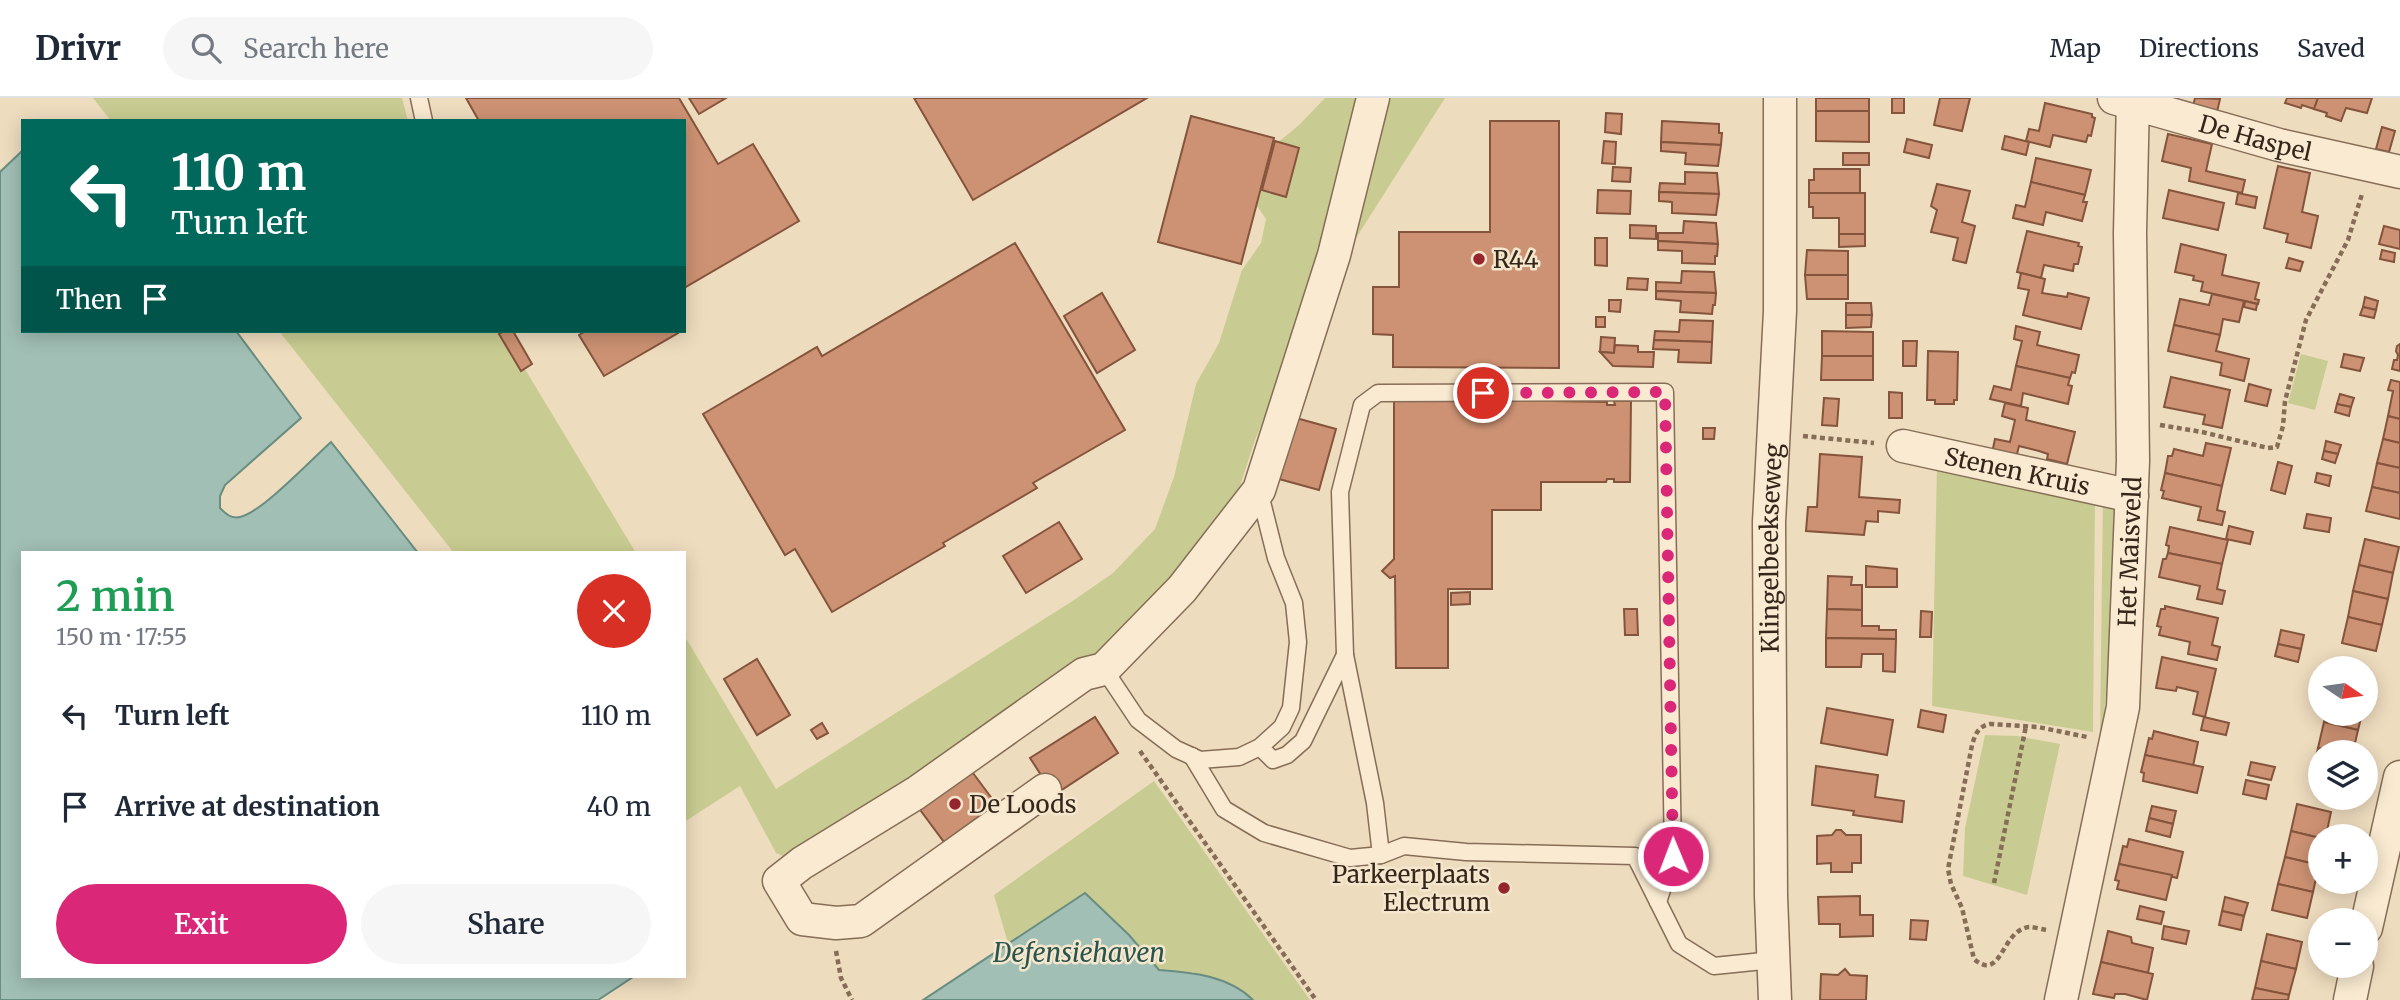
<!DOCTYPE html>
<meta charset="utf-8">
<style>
:root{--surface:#fff;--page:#f6f6f7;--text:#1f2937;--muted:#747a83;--line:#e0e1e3;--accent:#db2777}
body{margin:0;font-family:Merriweather,serif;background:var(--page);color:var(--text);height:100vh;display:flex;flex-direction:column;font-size:26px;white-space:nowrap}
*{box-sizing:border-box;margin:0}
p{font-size:23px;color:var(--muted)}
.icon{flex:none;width:38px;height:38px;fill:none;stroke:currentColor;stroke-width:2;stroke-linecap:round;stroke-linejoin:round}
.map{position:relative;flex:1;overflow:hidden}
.panel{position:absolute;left:21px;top:453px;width:665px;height:427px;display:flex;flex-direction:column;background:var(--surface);border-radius:0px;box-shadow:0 4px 18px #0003}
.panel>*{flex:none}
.guide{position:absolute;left:21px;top:21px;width:665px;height:214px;border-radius:0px;box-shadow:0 4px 18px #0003;background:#00695c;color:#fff;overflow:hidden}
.needle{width:46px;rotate:103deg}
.fabs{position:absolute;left:2308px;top:558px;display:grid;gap:14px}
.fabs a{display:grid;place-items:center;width:70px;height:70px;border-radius:50%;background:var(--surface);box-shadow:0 4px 18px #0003;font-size:35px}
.pin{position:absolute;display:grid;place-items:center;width:60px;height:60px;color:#fff;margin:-30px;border:4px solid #fff;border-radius:50%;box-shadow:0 2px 7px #0007}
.me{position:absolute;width:77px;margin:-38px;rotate:359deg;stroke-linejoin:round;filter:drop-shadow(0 0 5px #0008)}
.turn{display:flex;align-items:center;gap:24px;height:147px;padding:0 35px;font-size:32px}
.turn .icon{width:91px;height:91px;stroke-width:2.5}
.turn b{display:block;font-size:49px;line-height:60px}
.then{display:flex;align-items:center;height:66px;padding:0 35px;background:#0003;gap:14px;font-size:26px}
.round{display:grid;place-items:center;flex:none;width:74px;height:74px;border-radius:37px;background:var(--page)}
.summary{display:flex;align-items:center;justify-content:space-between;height:119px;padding:0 35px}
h1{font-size:42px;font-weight:600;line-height:52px;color:#1e9e55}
.cta{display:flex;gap:14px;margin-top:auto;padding:14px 35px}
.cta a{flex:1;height:80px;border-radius:42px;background:var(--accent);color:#fff;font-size:28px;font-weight:600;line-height:80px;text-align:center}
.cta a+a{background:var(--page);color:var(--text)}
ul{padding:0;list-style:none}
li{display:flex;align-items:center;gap:21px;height:91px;padding:0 35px}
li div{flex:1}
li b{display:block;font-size:26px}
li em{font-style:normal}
header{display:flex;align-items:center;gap:42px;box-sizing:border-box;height:98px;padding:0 35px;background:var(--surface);border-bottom:2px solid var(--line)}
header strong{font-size:33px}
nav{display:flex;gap:38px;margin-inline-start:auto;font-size:24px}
.search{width:490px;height:63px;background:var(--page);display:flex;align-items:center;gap:18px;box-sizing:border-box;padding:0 24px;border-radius:38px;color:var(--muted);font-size:26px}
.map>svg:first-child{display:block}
.green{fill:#c9cc92}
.water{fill:#a1bfb4;stroke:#698d81;stroke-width:2}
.building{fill:#cd9273;stroke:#85543c;stroke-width:2}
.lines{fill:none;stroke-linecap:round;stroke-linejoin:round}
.service-casing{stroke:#866d57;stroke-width:19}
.minor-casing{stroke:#866d57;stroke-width:35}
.path{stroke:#866d57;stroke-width:4.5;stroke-dasharray:5 3.5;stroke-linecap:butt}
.service{stroke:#f9ead1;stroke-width:16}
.minor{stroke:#f9ead1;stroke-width:32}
.route{stroke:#db2777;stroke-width:12;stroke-dasharray:0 21.6}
.poi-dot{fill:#95262e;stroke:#f5e7cd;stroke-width:2.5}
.labels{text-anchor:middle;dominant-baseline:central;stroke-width:5;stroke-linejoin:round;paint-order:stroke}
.street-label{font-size:24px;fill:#35261b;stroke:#f5e7cd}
.poi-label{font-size:24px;fill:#35261b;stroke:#f5e7cd;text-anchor:start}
.water-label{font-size:26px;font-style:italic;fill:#2a554f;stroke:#f5e7cd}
</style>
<header>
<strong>Drivr</strong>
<div class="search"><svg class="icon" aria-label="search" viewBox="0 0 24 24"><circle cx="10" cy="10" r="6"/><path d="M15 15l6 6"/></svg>Search here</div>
<nav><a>Map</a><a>Directions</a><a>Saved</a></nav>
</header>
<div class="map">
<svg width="2400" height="902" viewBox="0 0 2400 902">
<rect width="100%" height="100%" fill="#eedcbe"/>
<g class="green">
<polygon points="93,0 402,0 408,23 111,23"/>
<polygon points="1325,0 1363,0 1314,200 1255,342 1237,397 1117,548 791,762 776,755 740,688 684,724 684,537 776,691 1071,504 1113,475 1155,431 1174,379 1196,286 1219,245 1242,172 1261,145 1266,121 1252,101 1265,55 1299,27"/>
<polygon points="1381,0 1445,0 1344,159"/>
<polygon points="279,233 502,233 636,455 454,455"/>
<polygon points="2301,256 2328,263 2315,312 2288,305"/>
<polygon points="1937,367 2095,395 2093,634 1932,608"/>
<polygon points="2103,397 2112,399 2119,417 2103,635 2100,635"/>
<polygon points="1985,637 2017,638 2060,646 2027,797 1963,778 1965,730"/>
<polygon points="1154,683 1310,902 1253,902 1193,874 1159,872 1129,837 1085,795 1008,845 994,797"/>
</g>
<g class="water">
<path d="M23,52V233H236L301,320L225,387L220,398V410C226,416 231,421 240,419C261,415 313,360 331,344L418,455H23V878L633,879L598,902H0V74Z"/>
<path d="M1085,795L1129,837L1159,872C1192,874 1229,878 1253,902H923Z"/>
</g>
<g class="building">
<polygon points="466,0 679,0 718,66 753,46 799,123 684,190 684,23 479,23"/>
<polygon points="689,0 726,0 699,16"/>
<polygon points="914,0 1147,0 973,102"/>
<rect x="1816" y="0" width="53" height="13"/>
<rect x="1892" y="0" width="12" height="15"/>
<polygon points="1940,0 1970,0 1962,33 1934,27"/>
<polygon points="2195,0 2220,1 2217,14 2193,8"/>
<polygon points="2287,0 2318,0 2314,11 2302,7 2301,10 2285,5"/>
<polygon points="2318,0 2372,0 2367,15 2346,10 2341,23 2326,18 2327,15 2314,11"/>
<polygon points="2045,5 2092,16 2092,19 2095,20 2091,38 2088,37 2086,44 2053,37 2050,49 2026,43 2029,31 2039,33"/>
<polygon points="1816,13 1869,13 1869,44 1816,43"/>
<polygon points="1606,15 1622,16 1621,36 1605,34"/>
<polygon points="1191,18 1274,40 1241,166 1158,144"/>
<polygon points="1490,23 1559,23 1559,270 1393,269 1393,237 1373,236 1373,189 1399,189 1399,134 1490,134"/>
<polygon points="1662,23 1719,26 1719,35 1722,35 1721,47 1661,44"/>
<polygon points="2382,29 2395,33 2389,54 2376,51"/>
<polygon points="2168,36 2212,46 2206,73 2245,82 2242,95 2189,83 2191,70 2162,63"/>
<polygon points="2005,38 2029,44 2026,57 2002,51"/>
<polygon points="1907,41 1932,47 1929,60 1904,54"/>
<polygon points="1275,43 1299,50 1286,99 1262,92"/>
<polygon points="1604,43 1616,44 1615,66 1602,65"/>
<polygon points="1661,44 1721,47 1718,68 1685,66 1686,55 1661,53"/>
<rect x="1843" y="55" width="26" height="12"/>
<polygon points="2036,60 2091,72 2085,97 2031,84"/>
<polygon points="2278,68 2310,75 2302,114 2318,118 2311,150 2286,144 2288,136 2264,130"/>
<polygon points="1613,69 1631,70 1630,84 1612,83"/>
<polygon points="1814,71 1860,71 1860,96 1809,95 1809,82 1814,82"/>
<polygon points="1685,74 1717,75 1719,96 1659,94 1660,85 1685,86"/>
<polygon points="2031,84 2085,97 2083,104 2087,104 2082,123 2046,114 2043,127 2013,120 2016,107 2025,109"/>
<polygon points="1937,86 1970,93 1962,124 1975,128 1966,165 1953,162 1958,140 1931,134 1937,112 1931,108"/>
<polygon points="1598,92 1631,93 1630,116 1597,115"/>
<polygon points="2169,92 2224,105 2218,132 2163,120"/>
<polygon points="1659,94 1719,96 1716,117 1672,115 1672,104 1659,103"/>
<polygon points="1809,95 1865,95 1865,136 1839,136 1839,120 1813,120 1813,109 1809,109"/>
<polygon points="2238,95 2257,99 2255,110 2236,106"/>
<polygon points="1684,123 1716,125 1718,146 1658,143 1658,135 1683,135"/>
<polygon points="1630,127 1656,128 1656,141 1630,140"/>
<polygon points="2384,128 2400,132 2400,151 2379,146"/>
<polygon points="2027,133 2079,145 2078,148 2082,149 2078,166 2074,166 2073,173 2044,167 2041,180 2017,174"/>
<polygon points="1839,136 1865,136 1865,148 1839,149"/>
<polygon points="1595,140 1607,140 1607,168 1595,167"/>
<polygon points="1658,143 1718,146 1717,158 1715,158 1715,166 1682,165 1682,153 1658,152"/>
<polygon points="1015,145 1125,332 1033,385 1037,390 943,445 945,448 832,514 795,451 785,457 703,316 817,249 822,258"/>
<polygon points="2181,146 2226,157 2222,177 2259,185 2255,201 2259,202 2258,206 2201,193 2203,184 2193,182 2194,178 2175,174"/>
<polygon points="1807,152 1848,153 1848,177 1805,177"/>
<polygon points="2382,152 2395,155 2394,164 2380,161"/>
<polygon points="2289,160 2303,164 2300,173 2286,170"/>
<polygon points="1682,173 1714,174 1716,195 1656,193 1656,184 1681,185"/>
<polygon points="2021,175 2045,181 2042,195 2067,199 2068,195 2089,200 2081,231 2023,217 2029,192 2018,190"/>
<polygon points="1805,177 1848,177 1848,201 1807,201"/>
<polygon points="1628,180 1648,181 1647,192 1627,191"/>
<polygon points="1656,193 1716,195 1715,207 1713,207 1712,216 1680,214 1681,203 1656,201"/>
<polygon points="1102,195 1135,252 1097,275 1064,218"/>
<polygon points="2212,196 2244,203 2239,224 2223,221 2220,237 2174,227 2180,201 2209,207"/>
<polygon points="2365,199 2378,203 2376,212 2363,209"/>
<polygon points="1609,202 1621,202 1620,214 1609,213"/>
<polygon points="2245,203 2257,206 2256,212 2244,209"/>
<polygon points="1846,205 1871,205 1872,217 1846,217"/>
<polygon points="2363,209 2376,212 2374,220 2360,217"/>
<polygon points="1846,217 1872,217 1871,229 1846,230"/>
<rect x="1596" y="219" width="9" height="10"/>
<polygon points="1680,222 1713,223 1712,244 1654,242 1655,233 1679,234"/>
<polygon points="2174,227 2220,237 2216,253 2249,261 2244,283 2220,277 2222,265 2168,253"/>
<polygon points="2016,228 2040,234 2037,247 2079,257 2075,275 2072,274 2070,280 2016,268 2022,243 2014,241"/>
<polygon points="504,233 513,233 532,266 521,273 499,236"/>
<polygon points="586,233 677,233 678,235 604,278 579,237"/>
<polygon points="1822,233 1873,234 1873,258 1822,258"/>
<polygon points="1601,239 1615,240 1614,255 1600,254"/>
<polygon points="1654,242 1712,244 1711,265 1678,264 1679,252 1653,251"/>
<polygon points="1903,243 1917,243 1916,268 1903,268"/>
<polygon points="2400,246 2400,273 2392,271 2394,262 2397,262 2398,257 2396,253 2397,248"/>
<polygon points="1615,247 1638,248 1638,254 1654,254 1653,269 1613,268 1600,254 1614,255"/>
<polygon points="1928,253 1958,254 1957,302 1954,302 1954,306 1935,306 1935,302 1927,302"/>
<polygon points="2344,256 2364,260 2360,273 2341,269"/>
<polygon points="1822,258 1873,258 1873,282 1821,282"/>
<polygon points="2016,268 2070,280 2068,287 2072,288 2068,306 2023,295 2021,308 1990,301 1994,288 2011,292"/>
<polygon points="2171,279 2230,292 2222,330 2203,326 2205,317 2164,309"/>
<polygon points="2391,282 2400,284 2400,321 2388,318 2393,293 2388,292"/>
<polygon points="2249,286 2271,292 2267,308 2245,303"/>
<polygon points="1889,294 1902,295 1902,320 1889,320"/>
<polygon points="2340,296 2354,300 2351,309 2337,306"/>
<polygon points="1824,300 1839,301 1837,328 1822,327"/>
<polygon points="1554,301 1554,303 1607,304 1607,307 1615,307 1614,303 1631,303 1630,384 1614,384 1614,381 1607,381 1606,384 1541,384 1541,412 1492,412 1492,491 1448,491 1448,570 1396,570 1395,478 1390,480 1382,473 1394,461 1394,302"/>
<polygon points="2005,305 2028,310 2026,322 2075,334 2067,366 2047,361 2048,356 2039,353 2019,348 2016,360 1992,355 1995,341 2010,344 2015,322 2002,318"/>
<polygon points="2337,306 2351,309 2349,318 2335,314"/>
<polygon points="2388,318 2400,321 2400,345 2383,341"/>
<polygon points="1296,320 1336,331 1319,392 1279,381"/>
<polygon points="1703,330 1715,330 1714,341 1703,341"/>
<polygon points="2383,341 2400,345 2400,370 2377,365"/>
<polygon points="2326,343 2341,347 2338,356 2324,353"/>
<polygon points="2206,345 2231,350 2222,388 2165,375 2168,358 2172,358 2174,351 2203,358"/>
<polygon points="2324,353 2338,356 2335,365 2322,361"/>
<polygon points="1820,356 1862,359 1859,399 1900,402 1899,415 1878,413 1878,424 1866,423 1864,437 1806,433 1808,409 1817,409"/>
<polygon points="2278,364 2292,368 2285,396 2271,392"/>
<polygon points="2377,365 2400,370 2400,395 2372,389"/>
<polygon points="2165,375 2222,388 2217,412 2225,414 2222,427 2198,422 2201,409 2162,400 2164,393 2161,392"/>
<polygon points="2317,375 2331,378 2329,388 2315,384"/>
<polygon points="2372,389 2400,395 2400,421 2366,413"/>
<polygon points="2307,416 2331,420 2329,434 2304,430"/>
<polygon points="1059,424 1082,461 1026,495 1003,458"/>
<polygon points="2229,428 2253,434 2250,446 2226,441"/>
<polygon points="2170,429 2228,442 2222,466 2168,455 2169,448 2166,447"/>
<polygon points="2365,441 2399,449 2393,475 2359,467"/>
<polygon points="2168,455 2222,466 2217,491 2225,493 2222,506 2197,501 2200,488 2159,479 2163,461 2166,461"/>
<polygon points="2359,467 2393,475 2388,501 2353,493"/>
<polygon points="1866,468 1897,471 1897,489 1866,489"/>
<polygon points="1828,478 1852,479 1851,487 1862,487 1862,512 1827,511"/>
<polygon points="2353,493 2388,501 2382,527 2348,519"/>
<polygon points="1470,494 1470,506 1451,507 1451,495"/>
<polygon points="2165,508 2218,520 2212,547 2220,549 2217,562 2188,556 2190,544 2159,537 2161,529 2157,528 2161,511 2165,511"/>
<polygon points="1624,511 1637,511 1638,537 1625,537"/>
<polygon points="1827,511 1862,512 1862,528 1879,528 1879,532 1896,532 1896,541 1826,540"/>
<polygon points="1921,513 1932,514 1931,539 1920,539"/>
<polygon points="2348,519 2382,527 2376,553 2342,545"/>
<polygon points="2281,532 2304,537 2301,551 2278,546"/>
<polygon points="1826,540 1896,541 1895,574 1883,573 1883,556 1862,556 1861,569 1826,569"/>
<polygon points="2278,546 2301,551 2298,564 2275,558"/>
<polygon points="2162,559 2216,571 2205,619 2193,616 2198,594 2177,589 2176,593 2156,590"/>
<polygon points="757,561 790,617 757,637 724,581"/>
<polygon points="1827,610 1893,622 1887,657 1821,645"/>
<polygon points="1921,612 1946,617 1943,634 1918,629"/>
<polygon points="2326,616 2362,616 2358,632 2324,624"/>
<polygon points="1095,619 1118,655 1054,697 1030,660"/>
<polygon points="2204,619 2229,625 2226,637 2201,632"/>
<polygon points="2324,624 2358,632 2353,654 2336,654 2318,650"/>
<polygon points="822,625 828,635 817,641 811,632"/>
<polygon points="2154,633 2198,644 2193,668 2145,657 2149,640 2152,641"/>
<polygon points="2318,650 2336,654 2320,654 2320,679 2312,677"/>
<polygon points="2145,657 2203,669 2197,695 2143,683 2144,675 2141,674"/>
<polygon points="2251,664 2275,669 2271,682 2248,677"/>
<polygon points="967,667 996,706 944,744 915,705"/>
<polygon points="1816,668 1878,677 1875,699 1904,703 1902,724 1853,717 1854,713 1812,707"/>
<polygon points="2246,682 2269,687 2266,701 2243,696"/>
<polygon points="2297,706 2331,714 2326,738 2320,740 2291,733"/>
<polygon points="2152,708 2176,713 2173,726 2149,720"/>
<polygon points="2149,720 2173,726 2170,739 2146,733"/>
<polygon points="1836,732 1841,732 1846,737 1861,737 1861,765 1852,765 1852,774 1831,774 1831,765 1817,766 1817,738 1832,737"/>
<polygon points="2291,733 2320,740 2319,767 2285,759"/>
<polygon points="2129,741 2183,754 2177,780 2119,766 2123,748 2127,749"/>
<polygon points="2285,759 2319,767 2313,794 2278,786"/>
<polygon points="2119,766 2172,777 2166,802 2117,791 2119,783 2115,782"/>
<polygon points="2278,786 2313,794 2307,820 2272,812"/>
<polygon points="1860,798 1860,817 1873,817 1873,838 1840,839 1840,826 1819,826 1818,799"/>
<polygon points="2225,799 2248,805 2244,818 2222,813"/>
<polygon points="2140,808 2164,814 2161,826 2137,821"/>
<polygon points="2222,813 2244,818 2241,832 2219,827"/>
<polygon points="1911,822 1928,823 1926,842 1910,841"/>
<polygon points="2164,828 2189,833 2186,846 2162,841"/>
<polygon points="2108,833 2131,839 2132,845 2153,850 2148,875 2101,864"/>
<polygon points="2267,836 2302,844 2296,871 2261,863"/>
<polygon points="2261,863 2296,871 2289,897 2255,890"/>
<polygon points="2101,864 2153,876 2147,902 2125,896 2115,896 2114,900 2093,896"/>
<polygon points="1845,871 1850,877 1867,878 1866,902 1820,902 1821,876 1838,877"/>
<polygon points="2255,890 2289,897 2288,902 2252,902"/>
</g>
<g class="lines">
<g class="service-casing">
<g id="service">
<polyline points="419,0 424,23"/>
<polyline points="1345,557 1340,394 1362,307 1378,295 1665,294 1673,758 1658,804"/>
<polyline points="1104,571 1138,622 1176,651 1200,662 1239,659 1260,649 1282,629 1291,610 1298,544 1294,505 1276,460 1259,392"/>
<polyline points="1260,649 1273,662 1287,657 1303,643 1345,557 1375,705 1381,757 1404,748 1466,754 1635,758 1679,846 1714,868 1773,862"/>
<polyline points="1192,658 1224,711 1264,735 1350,760 1381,757"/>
</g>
</g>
<g class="minor-casing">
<g id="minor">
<path id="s1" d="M2114,0L2279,47L2400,74"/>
<path id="s2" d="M1903,348L2132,398"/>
<polyline points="1045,692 861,823 836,825 802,821 779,783 802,765 916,695 1084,576 1104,571 1182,491 1259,392 1334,157 1373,0"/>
<polyline points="2366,830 2400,679"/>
<path id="s3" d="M1775,902L1771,798L1769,424L1780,213V0"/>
<path id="s4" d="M2061,902L2123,609L2133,363L2130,135L2133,0"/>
<polyline points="2350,902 2357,868"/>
</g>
</g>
<g class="path">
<polyline points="2160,327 2202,334 2268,350 2277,349 2283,328 2285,303 2306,222 2348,142 2362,96"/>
<polyline points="1803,338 1874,345"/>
<polyline points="1140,653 1316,902"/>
<polyline points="1994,785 2026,628"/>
<path d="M2046,832C2041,831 2034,829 2029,829C2001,832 2002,885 1974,861L1962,810L1951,786L1948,771L1972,647C1975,637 1978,628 1990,626L2038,629L2087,639"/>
<polyline points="836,853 841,880 852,902"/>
</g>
<use href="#service" class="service"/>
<use href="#minor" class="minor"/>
</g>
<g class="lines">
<polyline class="route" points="1483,295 1665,294 1673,758"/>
</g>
<g class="poi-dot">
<circle cx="1479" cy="161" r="7"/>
<circle cx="955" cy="706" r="7"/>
<circle cx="1504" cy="790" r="7"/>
</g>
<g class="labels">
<g class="street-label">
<text stroke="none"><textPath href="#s1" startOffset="147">De Haspel</textPath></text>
<text stroke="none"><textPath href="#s2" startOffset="117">Stenen Kruis</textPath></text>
<text stroke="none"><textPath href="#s3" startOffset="452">Klingelbeekseweg</textPath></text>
<text stroke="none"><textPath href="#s4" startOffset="455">Het Maisveld</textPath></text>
</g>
<g class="poi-label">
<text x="1493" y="161">R44</text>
<text x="969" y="706">De Loods</text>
<text x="1490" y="776" text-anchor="end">Parkeerplaats<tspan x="1490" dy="28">Electrum</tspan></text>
</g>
<g class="water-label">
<text x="1079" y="854">Defensiehaven</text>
</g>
</g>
</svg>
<div class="fabs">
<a><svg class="needle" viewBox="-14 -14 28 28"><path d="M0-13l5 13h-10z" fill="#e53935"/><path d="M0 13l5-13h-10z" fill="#747a83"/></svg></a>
<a><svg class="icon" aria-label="layers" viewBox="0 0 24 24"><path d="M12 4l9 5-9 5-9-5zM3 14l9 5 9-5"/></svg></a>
<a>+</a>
<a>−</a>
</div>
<div class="pin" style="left:1483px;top:295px;background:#d93025"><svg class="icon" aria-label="arrive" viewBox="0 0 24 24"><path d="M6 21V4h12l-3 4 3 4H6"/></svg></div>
<svg class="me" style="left:1673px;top:758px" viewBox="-20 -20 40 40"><circle r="17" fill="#db2777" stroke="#fff" stroke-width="3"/><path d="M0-11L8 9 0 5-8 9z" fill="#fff"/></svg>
<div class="guide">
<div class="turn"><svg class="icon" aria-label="left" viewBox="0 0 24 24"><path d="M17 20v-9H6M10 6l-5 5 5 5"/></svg><div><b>110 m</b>Turn left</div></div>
<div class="then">Then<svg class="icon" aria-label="arrive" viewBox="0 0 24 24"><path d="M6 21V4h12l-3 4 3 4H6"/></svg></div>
</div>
<section class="panel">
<div class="summary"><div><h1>2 min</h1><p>150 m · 17:55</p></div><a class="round" style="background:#d93025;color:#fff"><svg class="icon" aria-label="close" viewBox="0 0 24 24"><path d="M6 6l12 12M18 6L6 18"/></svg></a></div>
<ul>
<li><svg class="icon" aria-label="left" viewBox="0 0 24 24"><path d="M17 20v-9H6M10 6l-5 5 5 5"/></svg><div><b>Turn left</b></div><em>110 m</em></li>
<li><svg class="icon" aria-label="arrive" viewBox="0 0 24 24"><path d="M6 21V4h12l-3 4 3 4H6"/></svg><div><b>Arrive at destination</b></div><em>40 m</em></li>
</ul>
<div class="cta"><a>Exit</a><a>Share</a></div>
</section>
</div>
